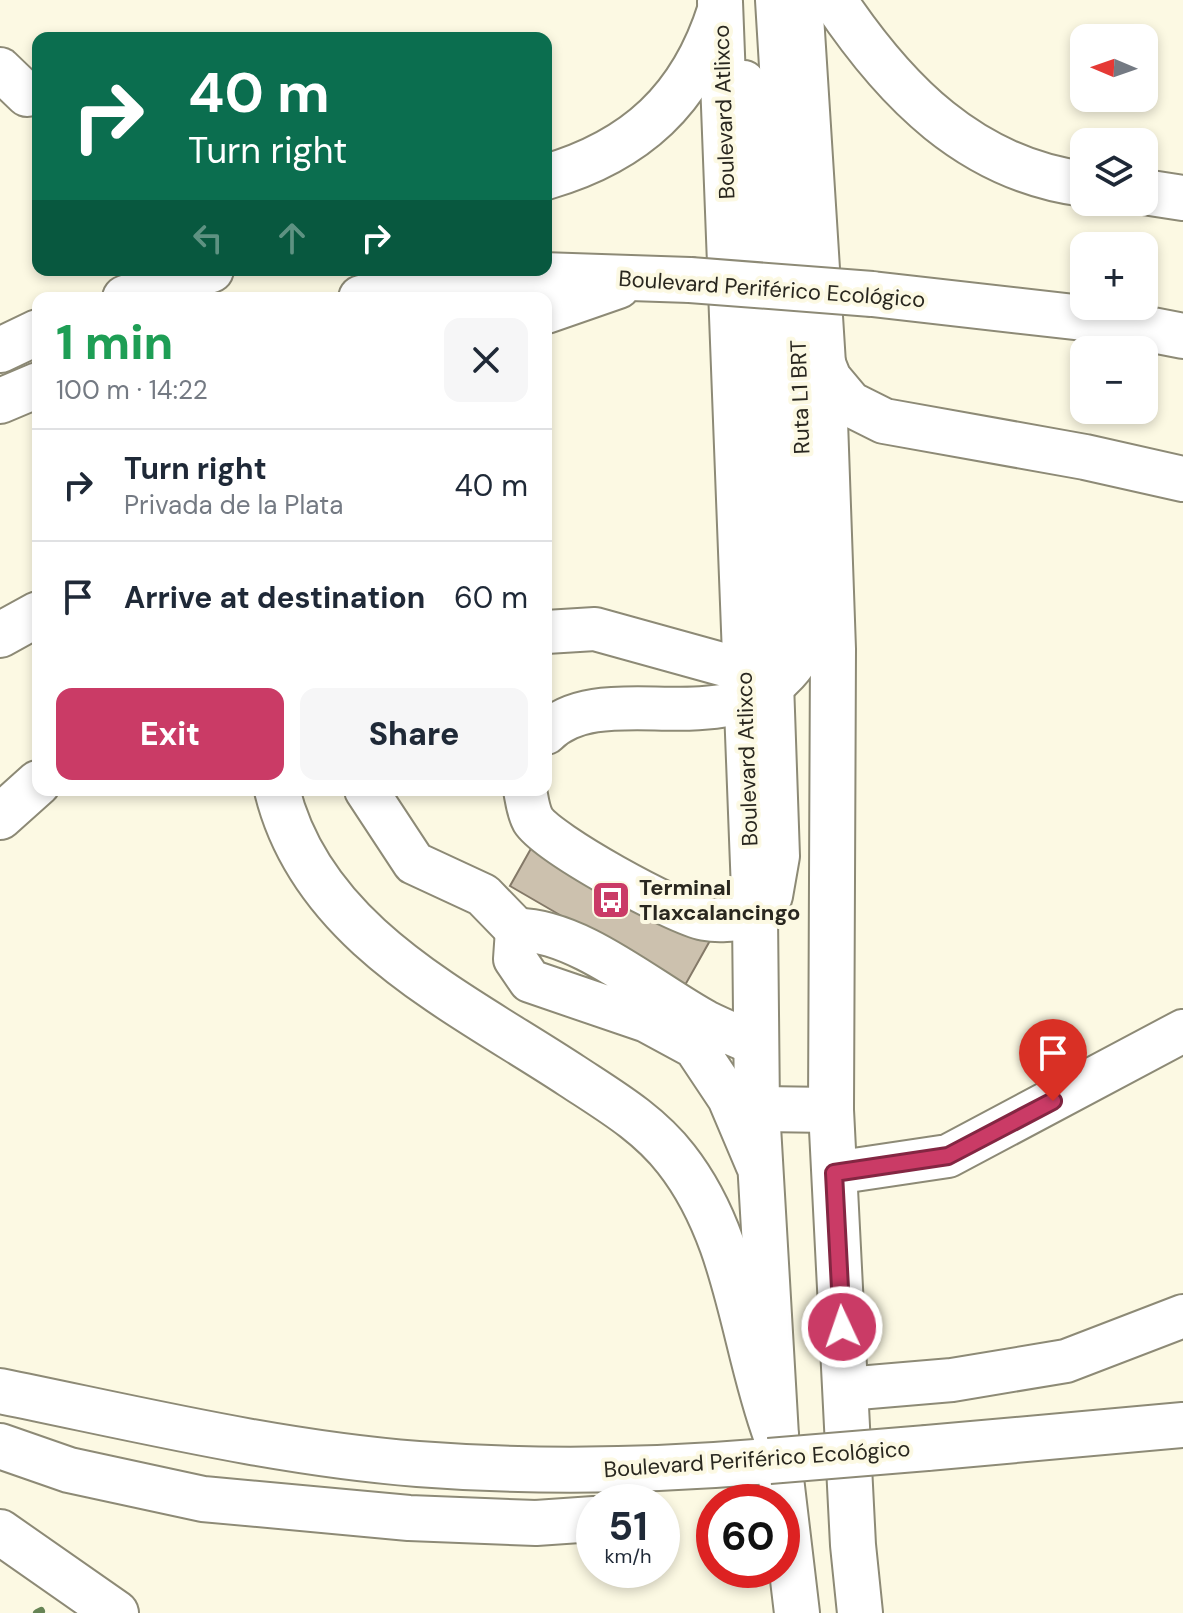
<!DOCTYPE html>
<meta charset="utf-8">
<style>
:root{--surface:#fff;--page:#f6f6f7;--text:#1f2937;--muted:#747a83;--line:#e0e1e3;--accent:#ca3b66}
body{margin:0;font-family:"DM Sans",sans-serif;background:var(--page);color:var(--text);height:100vh;display:flex;flex-direction:column;font-size:30px;white-space:nowrap}
*{box-sizing:border-box;margin:0}
p{font-size:26px;color:var(--muted)}
.icon{flex:none;width:44px;height:44px;fill:none;stroke:currentColor;stroke-width:2;stroke-linecap:round;stroke-linejoin:round}
.map{position:relative;flex:1;overflow:hidden}
.panel{position:absolute;left:32px;top:292px;width:520px;height:504px;display:flex;flex-direction:column;background:var(--surface);border-radius:16px;box-shadow:0 4px 12px #0003}
.panel>*{flex:none}
.hud{position:absolute;left:32px;top:32px;width:520px;height:244px;border-radius:16px;box-shadow:0 4px 12px #0003;background:#0b6e4f;color:#fff;overflow:hidden}
.needle{width:52px;rotate:272deg}
.fabs{position:absolute;left:1070px;top:24px;display:grid;gap:16px}
.fabs a{display:grid;place-items:center;width:88px;height:88px;border-radius:16px;background:var(--surface);box-shadow:0 4px 12px #0003;font-size:40px}
.speed{position:absolute;left:576px;top:1484px;display:flex;gap:16px;font-size:40px;font-weight:700;text-align:center}
.speed>*{display:grid;place-content:center;width:104px;height:104px;border-radius:50%;background:var(--surface);box-shadow:0 4px 12px #0003;line-height:1}
.speed small{font-size:20px;font-weight:400}
.speed .limit{border:12px solid #d22;background:#fff;color:#111}
.pin{position:absolute;display:grid;place-items:center;width:68px;height:68px;color:#fff;margin:-82px -34px;border-radius:50% 50% 50% 0;rotate:-45deg;box-shadow:0 0 8px #0007}
.pin .icon{rotate:45deg}
.me{position:absolute;width:88px;margin:-44px;rotate:357deg;stroke-linejoin:round;filter:drop-shadow(0 0 6px #0008)}
.turn{display:flex;align-items:center;gap:28px;height:168px;padding:0 24px;font-size:36px}
.turn .icon{width:104px;height:104px;stroke-width:2.5}
.turn b{display:block;font-size:56px;line-height:68px}
.lanes{display:flex;align-items:center;height:76px;padding:0 24px;background:#0003;justify-content:center;gap:40px;direction:ltr}
.lanes .off{opacity:.35}
.round{display:grid;place-items:center;flex:none;width:84px;height:84px;border-radius:16px;background:var(--page)}
.summary{display:flex;align-items:center;justify-content:space-between;height:136px;padding:0 24px}
h1{font-size:48px;font-weight:800;line-height:60px;color:#1e9e55}
.primary-button{display:flex;gap:16px;margin-top:auto;padding:16px 24px}
.primary-button a{flex:1;height:92px;border-radius:16px;background:var(--accent);color:#fff;font-size:32px;font-weight:800;line-height:92px;text-align:center}
.primary-button a+a{background:var(--page);color:var(--text)}
ul{padding:0;list-style:none}
li{display:flex;align-items:center;gap:24px;height:112px;padding:0 24px;border-top:2px solid var(--line)}
li div{flex:1}
li b{display:block;font-size:30px}
li em{font-style:normal}
.map>svg:first-child{display:block}
.lines{fill:none;stroke-linecap:round;stroke-linejoin:round}
.stream{stroke:#668455;stroke-width:8}
.building{fill:#ccc1ae;stroke:#847968;stroke-width:2}
.minor-casing{stroke:#8d8a76;stroke-width:46}
.major-casing{stroke:#8d8a76;stroke-width:48}
.highway-casing{stroke:#8d8a76;stroke-width:48}
.minor{stroke:#fff;stroke-width:42}
.major{stroke:#fff;stroke-width:44}
.highway{stroke:#fff;stroke-width:44}
.highway-bridge-casing{stroke:#8d8a76;stroke-width:48;stroke-linecap:butt}
.highway-bridge{stroke:#fff;stroke-width:44}
.route-casing{stroke:#832642;stroke-width:20}
.route{stroke:#ca3b66;stroke-width:14}
.labels{text-anchor:middle;dominant-baseline:central;stroke-width:8;stroke-linejoin:round;paint-order:stroke}
.street-label{font-size:22px;fill:#29271f;stroke:#fcf9e3}
.poi-label{font-size:22px;font-weight:bold;fill:#29271f;stroke:#fcf9e3;text-anchor:start}
</style>
<div class="map">
<svg width="1183" height="1613" viewBox="0 0 1183 1613">
<rect width="100%" height="100%" fill="#fcf9e3"/>
<g class="lines">
<polyline class="stream" points="37,1613 41,1611"/>
</g>
<polygon class="building" points="538,836 712,937 684,987 510,886"/>
<g class="lines">
<g class="minor-casing">
<g id="minor">
<polyline points="0,69 27,95"/>
<polyline points="546,632 595,629 743,670"/>
<path d="M546,733C601,679 715,740 780,679C796,664 806,649 807,626L800,381L777,0"/>
<polyline points="366,790 414,863 483,895 517,930"/>
<path d="M525,790C527,800 528,811 533,820C548,844 675,913 705,919C721,922 738,919 755,917L771,896L778,856L767,538L744,82"/>
<path d="M757,1045C740,1037 722,1030 706,1022C652,993 578,929 517,930L515,959L530,981L647,1021L695,1047L729,1098L757,1164"/>
<polyline points="834,1173 948,1156 1183,1031"/>
<polyline points="846,1389 952,1380 1066,1361 1183,1316"/>
</g>
</g>
<g class="major-casing">
<g id="major">
<polyline points="800,0 823,364 833,649 831,1110 853,1545 860,1613"/>
<polyline points="720,2 755,917 757,1109 776,1436 797,1613"/>
<polyline points="757,1109 831,1110"/>
</g>
</g>
<g class="highway-casing">
<g id="highway">
<path d="M834,0C895,91 970,169 1084,184"/>
<path d="M546,177C636,151 692,99 720,10"/>
<polyline points="1144,192 1183,198"/>
<polyline points="872,294 1101,320 1183,336"/>
<polyline points="125,298 211,270"/>
<polyline points="361,298 432,285 542,275 690,280"/>
<polyline points="546,311 618,286"/>
<polyline points="0,350 38,332"/>
<polyline points="823,364 829,379 850,404 884,421 1085,457 1183,479"/>
<polyline points="0,401 38,385"/>
<polyline points="0,635 38,614"/>
<path d="M277,790C312,934 458,1001 572,1076C610,1101 648,1123 676,1159C739,1239 742,1344 776,1436"/>
<polyline points="0,817 38,783"/>
<path d="M0,1391C138,1419 277,1453 418,1464C535,1473 652,1471 769,1461"/>
<polyline points="0,1446 69,1470 203,1499 409,1518 536,1523 594,1519"/>
<polyline points="927,1448 1183,1425"/>
<polyline points="0,1532 116,1613"/>
</g>
</g>
<use href="#minor" class="minor"/>
<use href="#major" class="major"/>
<use href="#highway" class="highway"/>
<g class="highway-bridge-casing">
<g id="highway-bridge">
<polyline points="690,280 872,294"/>
<polyline points="769,1461 927,1448"/>
</g>
</g>
<use href="#highway-bridge" class="highway-bridge"/>
</g>
<g class="lines">
<g class="route-casing">
<polyline id="route" points="842,1327 834,1173 948,1156 1053,1101"/>
</g>
<use href="#route" class="route"/>
</g>
<defs>
<g id="bus-square" transform="scale(2)"><rect x="-9" y="-9" width="18" height="18" rx="4" fill="#ca3b66" stroke="#fcf9e3"/><path d="M-5-6H5V4H4V6H2V4H-2V6H-4V4H-5ZM-3.5-4V0h7V-4ZM-3.5 1.2v1.5H-2V1.2ZM2 1.2v1.5H3.5V1.2Z" fill="#fff"/></g>
</defs>
<g fill-rule="evenodd">
<use href="#bus-square" x="611" y="900"/>
</g>
<g class="labels">
<g class="street-label">
<text transform="translate(724 112) rotate(-92)">Boulevard Atlixco</text>
<text transform="translate(772 289) rotate(4)">Boulevard Periférico Ecológico</text>
<text transform="translate(800 397) rotate(-92)">Ruta L1 BRT</text>
<text transform="translate(747 759) rotate(-92)">Boulevard Atlixco</text>
<text transform="translate(757 1459) rotate(-4)">Boulevard Periférico Ecológico</text>
</g>
<g class="poi-label">
<text x="639" y="887">Terminal<tspan x="639" dy="25">Tlaxcalancingo</tspan></text>
</g>
</g>
</svg>
<div class="fabs">
<a><svg class="needle" viewBox="-14 -14 28 28"><path d="M0-13l5 13h-10z" fill="#e53935"/><path d="M0 13l5-13h-10z" fill="#747a83"/></svg></a>
<a><svg class="icon" aria-label="layers" viewBox="0 0 24 24"><path d="M12 4l9 5-9 5-9-5zM3 14l9 5 9-5"/></svg></a>
<a>+</a>
<a>−</a>
</div>
<div class="speed"><div>51<small>km/h</small></div><div class="limit">60</div></div>
<div class="pin" style="left:1053px;top:1101px;background:#d93025"><svg class="icon" aria-label="arrive" viewBox="0 0 24 24"><path d="M6 21V4h12l-3 4 3 4H6"/></svg></div>
<svg class="me" style="left:842px;top:1327px" viewBox="-20 -20 40 40"><circle r="17" fill="#ca3b66" stroke="#fff" stroke-width="3"/><path d="M0-11L8 9 0 5-8 9z" fill="#fff"/></svg>
<div class="hud">
<div class="turn"><svg class="icon" aria-label="right" viewBox="0 0 24 24"><path d="M7 20v-9h11M14 6l5 5-5 5"/></svg><div><b>40 m</b>Turn right</div></div>
<div class="lanes"><svg class="icon off" aria-label="left" viewBox="0 0 24 24"><path d="M17 20v-9H6M10 6l-5 5 5 5"/></svg><svg class="icon off" aria-label="ahead" viewBox="0 0 24 24"><path d="M12 20V5M6 11l6-6 6 6"/></svg><svg class="icon" aria-label="right" viewBox="0 0 24 24"><path d="M7 20v-9h11M14 6l5 5-5 5"/></svg></div>
</div>
<section class="panel">
<div class="summary"><div><h1>1 min</h1><p>100 m · 14:22</p></div><a class="round"><svg class="icon" aria-label="close" viewBox="0 0 24 24"><path d="M6 6l12 12M18 6L6 18"/></svg></a></div>
<ul>
<li><svg class="icon" aria-label="right" viewBox="0 0 24 24"><path d="M7 20v-9h11M14 6l5 5-5 5"/></svg><div><b>Turn right</b><p>Privada de la Plata</p></div><em>40 m</em></li>
<li><svg class="icon" aria-label="arrive" viewBox="0 0 24 24"><path d="M6 21V4h12l-3 4 3 4H6"/></svg><div><b>Arrive at destination</b></div><em>60 m</em></li>
</ul>
<div class="primary-button"><a>Exit</a><a>Share</a></div>
</section>
</div>
